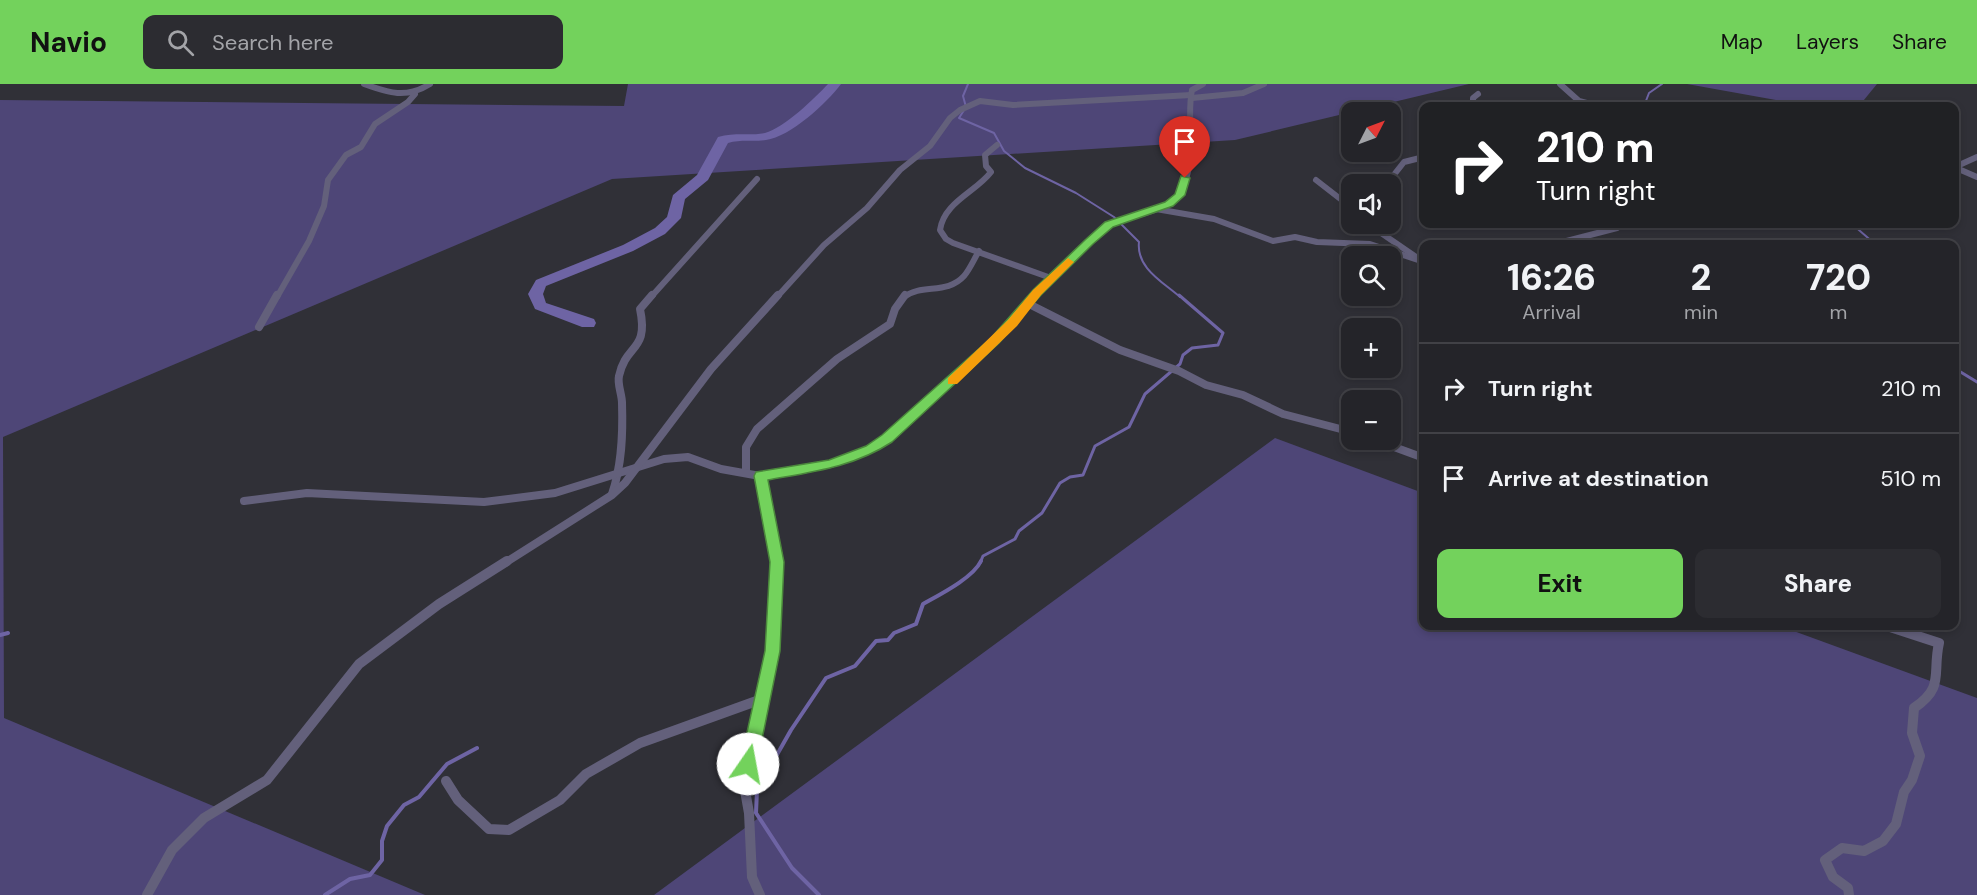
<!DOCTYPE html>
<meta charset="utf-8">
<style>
:root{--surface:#242429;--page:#2c2c31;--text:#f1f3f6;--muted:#a3a4a8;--line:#414146;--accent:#73d25c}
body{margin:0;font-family:"DM Sans",sans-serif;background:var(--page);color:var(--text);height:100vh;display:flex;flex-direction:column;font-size:22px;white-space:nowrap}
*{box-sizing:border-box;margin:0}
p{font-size:20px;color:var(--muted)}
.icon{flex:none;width:33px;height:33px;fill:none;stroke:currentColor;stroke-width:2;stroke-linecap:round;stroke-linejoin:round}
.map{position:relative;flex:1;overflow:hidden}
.panel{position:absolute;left:1419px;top:156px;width:540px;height:390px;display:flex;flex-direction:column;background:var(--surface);border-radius:12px;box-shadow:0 3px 9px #0003,0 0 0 2px var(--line)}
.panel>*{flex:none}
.top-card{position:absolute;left:1419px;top:18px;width:540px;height:126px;border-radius:12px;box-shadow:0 3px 9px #0003,0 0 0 2px var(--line);background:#202124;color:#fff;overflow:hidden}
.needle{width:39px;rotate:48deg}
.buttons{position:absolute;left:1341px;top:18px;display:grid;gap:12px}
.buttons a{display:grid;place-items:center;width:60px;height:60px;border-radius:12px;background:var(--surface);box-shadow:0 3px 9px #0003,0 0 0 2px var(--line);font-size:30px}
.pin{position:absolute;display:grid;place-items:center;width:51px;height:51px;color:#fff;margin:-62px -26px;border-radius:50% 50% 50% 0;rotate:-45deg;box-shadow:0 0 6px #0007}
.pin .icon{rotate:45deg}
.me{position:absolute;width:66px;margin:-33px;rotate:12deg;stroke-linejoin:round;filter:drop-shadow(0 0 4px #0008)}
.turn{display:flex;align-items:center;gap:21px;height:126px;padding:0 18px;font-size:27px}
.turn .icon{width:78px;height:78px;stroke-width:2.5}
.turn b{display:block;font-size:42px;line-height:51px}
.eta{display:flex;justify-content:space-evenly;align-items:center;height:102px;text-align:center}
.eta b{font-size:36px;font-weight:800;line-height:42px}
.action{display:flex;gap:12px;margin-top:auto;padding:12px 18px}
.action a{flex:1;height:69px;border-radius:12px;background:var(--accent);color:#111;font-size:24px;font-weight:800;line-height:69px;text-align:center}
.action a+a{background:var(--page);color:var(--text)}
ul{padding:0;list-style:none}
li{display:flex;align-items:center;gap:18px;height:90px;padding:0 18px;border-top:2px solid var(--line)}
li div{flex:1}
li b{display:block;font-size:22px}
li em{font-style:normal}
header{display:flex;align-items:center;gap:36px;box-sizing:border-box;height:84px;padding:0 30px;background:var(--accent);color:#111}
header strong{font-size:28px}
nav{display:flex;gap:33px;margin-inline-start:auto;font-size:21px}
.search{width:420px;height:54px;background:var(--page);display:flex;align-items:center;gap:15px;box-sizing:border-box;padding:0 21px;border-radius:12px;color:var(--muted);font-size:22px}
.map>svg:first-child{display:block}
.green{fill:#4e4677}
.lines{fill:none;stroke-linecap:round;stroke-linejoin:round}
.stream-far2{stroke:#6e64a4;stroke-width:2}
.stream-far1{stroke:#6e64a4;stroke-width:3}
.stream{stroke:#6e64a4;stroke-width:4}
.river{fill:#6e64a4;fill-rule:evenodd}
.minor-far2{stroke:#63607b;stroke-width:6}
.minor-far1{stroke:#63607b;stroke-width:8}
.minor{stroke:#63607b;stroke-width:10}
.route{fill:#73d25c;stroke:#4b883c;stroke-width:1.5}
.slow{fill:#f59e0b}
</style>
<header>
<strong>Navio</strong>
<div class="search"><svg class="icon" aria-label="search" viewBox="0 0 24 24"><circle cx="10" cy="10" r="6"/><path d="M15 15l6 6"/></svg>Search here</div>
<nav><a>Map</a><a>Layers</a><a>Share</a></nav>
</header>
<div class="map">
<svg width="1977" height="811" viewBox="0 0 1977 811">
<rect width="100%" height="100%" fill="#303037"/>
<g class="green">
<polygon points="628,0 1469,0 1235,56 612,95 3,353 4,634 425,811 0,811 0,16 624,22"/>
<polygon points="1687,0 1877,0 1859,22 1809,22"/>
<polygon points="1275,354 1423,409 1424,542 1780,542 1977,614 1977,811 654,811"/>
</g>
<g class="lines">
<g class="stream-far2">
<path d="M968,0L963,12L966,23L959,34L994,49L1004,67L1025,84L1076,109L1114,133L1139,158C1136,184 1163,198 1180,213"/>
<polyline points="1644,22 1649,9 1662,0"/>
<polyline points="1852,140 1875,160"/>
</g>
<g class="stream-far1">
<polyline points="1954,284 1977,298"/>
<polyline points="980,479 983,472 1015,455 1019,447 1042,429 1060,399 1070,393 1083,391 1095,362 1129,343 1145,310 1180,280 1183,271 1192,264 1218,261 1223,249 1179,211"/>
</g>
<g class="stream">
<polyline points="0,551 8,549"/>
<polyline points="325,811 350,795 370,791 382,776 382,757 387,742 404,721 419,713 447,680 477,664"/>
<path d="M819,811L792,784L756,729L757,706L791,646L826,594L855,582L876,557L888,556L894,549L916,540L923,520C939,511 973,494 981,477"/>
</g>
<path class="river" d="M828,0H841C827,19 790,53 766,56C753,58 741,55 728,59L708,96L685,115L681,134L665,150L633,167L546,202L543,210L546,219L594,235L596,239L594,243H582L535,225L528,210L536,196L623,161L655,144L667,133L673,111L697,91L718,53C735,48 750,52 765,49C784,44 815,14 828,0Z"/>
<g class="minor-far2">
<path d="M364,0C389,9 406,15 430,0"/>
<polyline points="1560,0 1579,17 1598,22"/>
<polyline points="1192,14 1243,9 1264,0"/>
<polyline points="1473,22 1473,14 1478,10"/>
<path d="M997,61L985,71L986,82L991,88C976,108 944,118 940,146L946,155L953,159L1051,194"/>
<polyline points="1957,82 1977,73"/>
<polyline points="1954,83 1977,93"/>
<polyline points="1316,96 1352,124"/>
<polyline points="1370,100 1393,92 1404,78 1424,73"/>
<polyline points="1156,125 1214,135 1273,157 1295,153 1317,158 1370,160 1424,178"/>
<polyline points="1368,140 1419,175"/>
<polyline points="1555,160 1617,144"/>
<polyline points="277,213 309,157 324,122 328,96 346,71 361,63 375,40 408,18 415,10"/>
<polyline points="651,213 757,95"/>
<polyline points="777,213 824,161 867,124 900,86 930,62 950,34 960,26 980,17 1013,21 1191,11"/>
<path d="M904,213C922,199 947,211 964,192C970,185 974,175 979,167"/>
<path d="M1035,213C1049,196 1092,150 1111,140C1128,132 1172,126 1180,109C1200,71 1185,41 1192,6L1203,0"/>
</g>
<g class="minor-far1">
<polyline points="1029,220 1120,266 1179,287 1206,301 1243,311 1283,330 1352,348"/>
<polyline points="259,243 277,211"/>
<polyline points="1375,356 1424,374"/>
<polyline points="746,389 746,363 757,345 837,275 890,240 895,225 905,211"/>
<polyline points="760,392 777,479"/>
<path d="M612,410C622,381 623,350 622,319C622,310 617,300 619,292C626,259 649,268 640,225L652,211"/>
<polyline points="244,417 307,409 484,418 555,409 664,375 688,373 721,385 760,392 831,380 870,365 887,355 952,297 1012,239 1036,211"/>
<polyline points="505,479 612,411 625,399 711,285 778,211"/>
</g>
<g class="minor">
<polyline points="446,697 458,716 489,745 509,746 560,716 586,690 640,659 762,615"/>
<polyline points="147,811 172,766 204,734 267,696 359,580 439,520 507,477"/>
<polyline points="760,811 752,793 749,729 744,701 772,567 777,477"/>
<path d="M1849,811L1848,804L1833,793L1825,776L1842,764L1864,767L1883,757L1896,740L1904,708L1912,696L1920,672L1912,649L1914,624C1945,603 1932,590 1939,559L1887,542"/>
</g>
</g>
<path class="route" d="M1181,92L1190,94L1185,111L1173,122L1113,143L1093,160L1041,211L999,259L892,358C854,383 812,388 768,396L784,478L780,567L757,680L754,685L748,687L742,685L740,680L765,567L770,478L754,392L756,388L829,376L866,362L882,351L991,254L1033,206L1085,156L1105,138L1165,118L1175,110Z"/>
<polygon class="slow" points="1068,174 1074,178 1041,211 1017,242 957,300 948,300 948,294 1008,236 1033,206"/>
</svg>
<div class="buttons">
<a><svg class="needle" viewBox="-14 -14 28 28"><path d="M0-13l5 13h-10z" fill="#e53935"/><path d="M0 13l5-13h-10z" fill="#a3a4a8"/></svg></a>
<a><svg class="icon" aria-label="sound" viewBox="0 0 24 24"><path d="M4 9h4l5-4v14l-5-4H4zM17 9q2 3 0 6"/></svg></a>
<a><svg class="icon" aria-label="search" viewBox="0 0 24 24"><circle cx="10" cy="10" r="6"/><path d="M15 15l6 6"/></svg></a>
<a>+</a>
<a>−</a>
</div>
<div class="pin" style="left:1185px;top:94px;background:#d93025"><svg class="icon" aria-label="arrive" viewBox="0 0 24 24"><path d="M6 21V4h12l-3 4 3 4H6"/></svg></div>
<svg class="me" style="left:748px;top:680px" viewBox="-20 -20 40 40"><circle r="19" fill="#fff"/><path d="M0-13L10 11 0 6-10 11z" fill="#73d25c"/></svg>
<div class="top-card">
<div class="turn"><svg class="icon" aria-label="right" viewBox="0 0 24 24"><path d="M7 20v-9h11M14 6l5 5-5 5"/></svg><div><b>210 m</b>Turn right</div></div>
</div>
<section class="panel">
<div class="eta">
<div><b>16:26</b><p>Arrival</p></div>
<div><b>2</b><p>min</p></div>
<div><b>720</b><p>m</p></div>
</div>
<ul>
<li><svg class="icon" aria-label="right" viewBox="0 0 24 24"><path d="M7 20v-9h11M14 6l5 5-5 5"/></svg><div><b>Turn right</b></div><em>210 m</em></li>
<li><svg class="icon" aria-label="arrive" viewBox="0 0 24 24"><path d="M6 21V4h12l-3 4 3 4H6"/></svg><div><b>Arrive at destination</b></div><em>510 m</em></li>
</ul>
<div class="action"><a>Exit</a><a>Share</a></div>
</section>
</div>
